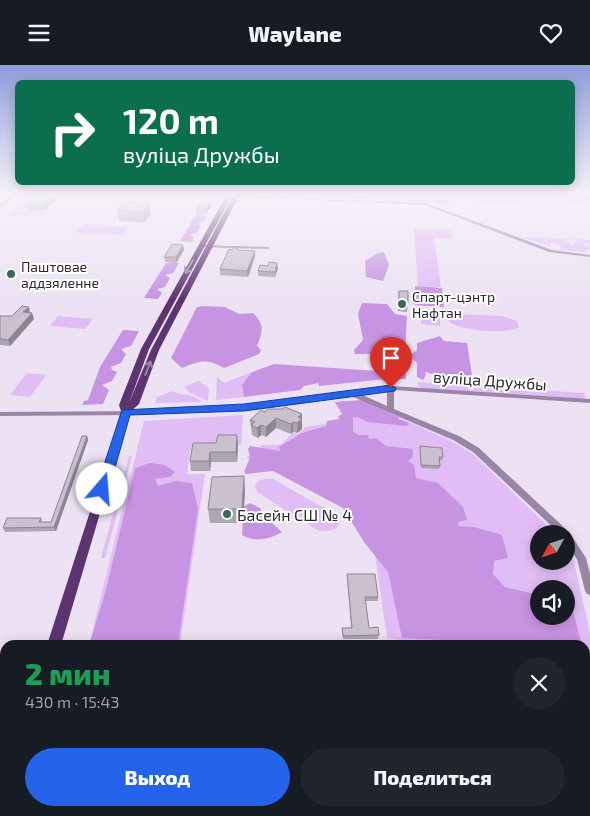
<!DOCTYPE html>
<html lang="ru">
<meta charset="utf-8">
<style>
:root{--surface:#171b24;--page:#20242c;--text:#f1f3f6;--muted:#9ea1a6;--accent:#2563eb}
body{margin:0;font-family:"Exo 2",sans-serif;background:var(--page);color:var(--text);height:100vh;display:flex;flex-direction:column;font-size:19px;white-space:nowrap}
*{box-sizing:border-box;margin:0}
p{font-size:16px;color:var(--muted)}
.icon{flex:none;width:28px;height:28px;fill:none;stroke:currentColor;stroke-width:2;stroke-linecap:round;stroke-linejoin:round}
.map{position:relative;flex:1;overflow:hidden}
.drawer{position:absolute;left:0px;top:575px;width:590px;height:176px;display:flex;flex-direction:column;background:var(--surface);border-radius:15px 15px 0 0;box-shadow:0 2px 12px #0003}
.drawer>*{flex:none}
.guide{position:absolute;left:15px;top:15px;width:560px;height:105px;border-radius:8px;box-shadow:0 2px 12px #0003;background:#0b6e4f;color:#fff;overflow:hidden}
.needle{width:32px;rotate:230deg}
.fabs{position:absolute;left:530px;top:460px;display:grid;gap:10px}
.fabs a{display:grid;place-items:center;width:45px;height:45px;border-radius:50%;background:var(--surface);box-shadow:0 2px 12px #0003;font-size:25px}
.pin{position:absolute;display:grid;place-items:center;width:42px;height:42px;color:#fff;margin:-51px -21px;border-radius:50% 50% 50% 0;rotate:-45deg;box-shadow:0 0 5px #0007}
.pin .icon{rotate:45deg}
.me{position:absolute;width:55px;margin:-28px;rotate:18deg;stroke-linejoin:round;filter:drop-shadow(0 0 4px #0008)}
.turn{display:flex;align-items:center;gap:18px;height:105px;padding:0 25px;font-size:22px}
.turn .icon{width:65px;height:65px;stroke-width:2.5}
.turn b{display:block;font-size:35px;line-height:42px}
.round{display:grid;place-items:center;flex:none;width:52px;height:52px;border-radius:26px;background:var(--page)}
.headline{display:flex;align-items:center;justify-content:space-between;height:85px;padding:0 25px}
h1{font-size:30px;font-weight:800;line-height:38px;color:#1e9e55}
.action{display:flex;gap:10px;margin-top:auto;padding:10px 25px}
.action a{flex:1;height:58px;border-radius:30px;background:var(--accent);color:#fff;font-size:20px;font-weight:800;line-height:58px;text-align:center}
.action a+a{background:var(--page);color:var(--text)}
header{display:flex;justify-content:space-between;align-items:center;height:65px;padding:0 25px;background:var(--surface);font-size:22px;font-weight:800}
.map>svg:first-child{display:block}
.green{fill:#e1bdf6;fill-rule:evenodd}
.forest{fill:#c794e3}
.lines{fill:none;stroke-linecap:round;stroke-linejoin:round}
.minor{fill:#9b85a7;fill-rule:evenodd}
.major{fill:#5c3570;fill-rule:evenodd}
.wall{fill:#aea5b3}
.shaded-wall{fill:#8d8692}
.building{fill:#cac0d0;stroke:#8d8692}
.oneway{stroke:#9d86a9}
.route{fill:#2563eb;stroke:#184099}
.poi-dot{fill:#346b53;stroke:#fff;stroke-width:2}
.labels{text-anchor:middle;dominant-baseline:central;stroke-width:4;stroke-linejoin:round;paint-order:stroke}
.far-poi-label{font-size:14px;fill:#2b282e;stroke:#fff;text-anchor:start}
.street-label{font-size:16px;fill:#2b282e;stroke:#fff}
.poi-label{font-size:16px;fill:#2b282e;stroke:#fff;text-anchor:start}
</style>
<header><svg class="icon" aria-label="menu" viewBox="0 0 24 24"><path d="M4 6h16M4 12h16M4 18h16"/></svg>Waylane<svg class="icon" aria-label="heart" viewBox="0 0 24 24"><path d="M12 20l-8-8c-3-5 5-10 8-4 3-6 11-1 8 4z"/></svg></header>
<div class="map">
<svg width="590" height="751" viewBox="0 0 590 751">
<rect width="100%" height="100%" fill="#ece2f3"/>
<g class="green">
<polygon points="566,133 590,136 590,139 526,137 526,141 477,138 476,135 513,136"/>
<polygon points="21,136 31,137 21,146 27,148 28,145 45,146 55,140 43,151 6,150 11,149 21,139 18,139"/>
<polygon points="85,159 129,162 122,170 71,167 77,167 76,163"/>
<polygon points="414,164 450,165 452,174 434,173 441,222 418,221"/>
<polygon points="524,172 569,174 568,176 561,175 573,180 576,175 573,174 590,175 590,180 580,177 590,183 585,187 559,185 561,184 560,181 551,177 549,181"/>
<polygon points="421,244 440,245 440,261 421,259"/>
<path d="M456,249L502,251L517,256L519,262C509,270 455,266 448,255L449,252Z"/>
<polygon points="58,251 93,254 85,264 50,261"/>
<polygon points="252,307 242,320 244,332 216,335 217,312 224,318"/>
<polygon points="27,308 46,310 30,332 10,330"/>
<polygon points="198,316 209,323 208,336 189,327 184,322"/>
<polygon points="417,317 584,328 586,334 420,323"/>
<path d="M173,326C183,332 191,327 202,337L155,338L157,332Z"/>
<path d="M361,335L451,376L472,388L556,469H539V496H566V484L573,493L590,567V699L585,698V580H438L387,573L369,448L268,400L246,393L262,380H280L293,368L298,369L306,362L344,356L335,337ZM539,524H566V551H539Z"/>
<polygon points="243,350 241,380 218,380 217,385 190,386 187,409 205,409 180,580 89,580 144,356"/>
<polygon points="129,391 132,391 105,493 101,493"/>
<polygon points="265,414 273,414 338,451 340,457 337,463 328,466 319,466 257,427 255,421 258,416"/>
</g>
<g class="forest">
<polygon points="254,129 590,129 590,135 566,133 513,136 453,135 444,140 423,137"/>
<polygon points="196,150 207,151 203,157 197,159 201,161 197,168 190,170 194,172 192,177 180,176"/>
<polygon points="384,187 389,200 383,216 366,212 365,196 378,188"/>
<polygon points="166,198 179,198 173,208 165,210 170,213 165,222 157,224 162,228 158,234 144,233"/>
<polygon points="415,221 442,223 444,242 415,240"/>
<polygon points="362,238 387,239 395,249 407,251 405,289 355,289 354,285 363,275 358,249"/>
<path d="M204,241L225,242L239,249L253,248C265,260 263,266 257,281L261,285L259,289L224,303C206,293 200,296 182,303L171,293L197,242Z"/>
<polygon points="123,265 139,266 131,281 121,284 126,289 121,298 111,302 112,305 117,307 112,316 102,320 109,325 103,339 82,340 84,336 88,335 100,302"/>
<polygon points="440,271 444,276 467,278 473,317 436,315 433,309 425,307 426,310 423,315 417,312 417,298 409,291 417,285 417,278"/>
<polygon points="274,299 406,308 406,314 386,314 319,321 318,318 304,321 300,325 244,332 242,320 252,307"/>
<polygon points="362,335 399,352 398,354 409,358 407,361 367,357 358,352 353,353 353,366 358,370 368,370 369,374 376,373 386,381 413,384 413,392 408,396 414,400 416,413 438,418 463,442 467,455 459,457 458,461 474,462 502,470 508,493 494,496 493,509 505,522 539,530 539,551 566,551 566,539 572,543 582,580 442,580 441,575 402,573 388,507 364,477 343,443 273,406 246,409 244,407 250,392 248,384 250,381 280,386 279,382 302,368 326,361 327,356 339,354 338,351 343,349 335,337"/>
<polygon points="150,398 165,400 175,407 170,412 155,414 158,421 176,416 192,418 198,444 178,580 89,580 106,525 135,403"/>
<path d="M250,438L260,443L263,450L282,467C270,474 255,478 242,470L244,441Z"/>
<polygon points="585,591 590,609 590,694 585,694"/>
</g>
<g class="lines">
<g class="minor">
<polygon points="13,129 18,129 0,142 0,139"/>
<polygon points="236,130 426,138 552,185 590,190 590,192 549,187 425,140 235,132 234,131"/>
<polygon points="199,180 268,182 270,183 268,184 201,182 199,182"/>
<path d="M391,321L590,334V338L394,325V344L459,371L479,383L569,467L586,493L590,509V530L587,529L585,526L577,494L566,478V469H560L473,387L453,375L351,331L244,345L143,350L0,351V347L143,346L244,341ZM387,326V341L360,329Z"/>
<polygon points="585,700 590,701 590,713 585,712"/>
</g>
<g class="major">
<polygon points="227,129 233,129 149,284 129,338 151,285 234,129 240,129 159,285 139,339 130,347 61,580 47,580 115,369 121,346 119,340 141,284"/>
<polygon points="5,734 5,746 12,746 10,751 0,751 0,736"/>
</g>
</g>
<g class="wall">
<polygon points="23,129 60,129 60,132 45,145 27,145"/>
<polygon points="211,136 211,140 206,150 197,149 196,145"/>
<polygon points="124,137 151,149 144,157 119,156 117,145"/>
<polygon points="184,185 176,198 165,197 164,192"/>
<polygon points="239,185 255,186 255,191 248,212 220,210 220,204"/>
<polygon points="278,203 275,212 258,211 258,206"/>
<polygon points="399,226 408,238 407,247 398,246"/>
<polygon points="30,248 32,248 34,254 10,281 0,280 0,251 12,251"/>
<polygon points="282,344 302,349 302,364 297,368 293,367 291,369 276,363 266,372 261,370 258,373 252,370 250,355 265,347"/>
<polygon points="87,371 88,375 56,466 5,467 3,463 41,453 42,456 42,457 51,457"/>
<polygon points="193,378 238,380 237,397 211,397 210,406 191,406 190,396"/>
<polygon points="420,381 443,392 442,396 440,395 440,401 439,404 421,403 420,385"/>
<polygon points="245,425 243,458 210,458 208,444"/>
<polygon points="347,509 378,532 378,536 366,536 369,563 379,570 378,574 343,574 342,563 351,563"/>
</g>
<g class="shaded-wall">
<polygon points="43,129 60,129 60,132 45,145 41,130"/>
<polygon points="211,136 211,140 206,150 206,145"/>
<polygon points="149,138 151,149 144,157 143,147"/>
<polygon points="183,180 184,185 176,198 176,192"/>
<polygon points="255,186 255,191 248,212 247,206"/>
<polygon points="277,198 278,203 275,212 275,207"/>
<polygon points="29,242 30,248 23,247"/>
<polygon points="32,248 34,254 10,281 8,275"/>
<polygon points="302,349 302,364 297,368 298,352"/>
<polygon points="276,353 276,363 266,372 266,362"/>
<polygon points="293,357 293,367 291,369 291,359"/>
<polygon points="261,360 261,370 258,373 257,363"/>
<polygon points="237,370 238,380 237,397 236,387"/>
<polygon points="87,371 88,375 56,466 54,462"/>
<polygon points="210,387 211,397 210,406 209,396"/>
<polygon points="244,411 245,425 243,458 242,444"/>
</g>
<g class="building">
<polygon points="23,129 43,129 41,130"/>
<polygon points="202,135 211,136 206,145 196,145"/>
<polygon points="124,137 149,138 143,147 117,145"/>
<polygon points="172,179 183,180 176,192 164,192"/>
<polygon points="234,182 239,185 255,186 247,206 220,204 229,184 232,185"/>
<polygon points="269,197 277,198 275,207 258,206 260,200 268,201"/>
<polygon points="399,226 408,226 408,238 399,237"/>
<polygon points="22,241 29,242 23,247 32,248 8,275 0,274 0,251 12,251"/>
<polygon points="285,342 302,349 298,352 302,354 297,358 293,357 291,359 276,353 266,362 261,360 257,363 251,360 255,357 250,355 261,345 265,347 268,344 282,344"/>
<polygon points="218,370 237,370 236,387 210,387 209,396 190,396 193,378 216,378"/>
<polygon points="82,371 87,371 54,462 3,463 7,453 41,453 39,457 51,457"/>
<polygon points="420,381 442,383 443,392 439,392 440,401 421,400"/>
<polygon points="244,411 242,444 208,444 212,412"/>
<polygon points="347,509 375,509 378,532 365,532 369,563 378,562 379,570 343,571 342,563 352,563"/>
</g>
<defs><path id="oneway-shaft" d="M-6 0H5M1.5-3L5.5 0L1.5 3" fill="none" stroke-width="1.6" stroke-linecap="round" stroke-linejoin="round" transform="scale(1.25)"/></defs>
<g class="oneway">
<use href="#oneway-shaft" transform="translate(189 202) rotate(119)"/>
<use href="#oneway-shaft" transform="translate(148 303) rotate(-69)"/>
</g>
<linearGradient id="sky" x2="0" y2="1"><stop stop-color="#8f9cda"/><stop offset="0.55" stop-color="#f6f2fa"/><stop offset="1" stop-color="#f6f2fa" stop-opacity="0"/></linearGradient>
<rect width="590" height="234" fill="url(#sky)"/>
<polygon class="route" points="391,320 396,323 395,326 244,346 130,350 109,424 102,429 96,424 122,345 244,339"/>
<g class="poi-dot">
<circle cx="11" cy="209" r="5"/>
<circle cx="402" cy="239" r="5"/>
<circle cx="227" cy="449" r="5"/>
</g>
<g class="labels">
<g class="far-poi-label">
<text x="21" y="201">Паштовае<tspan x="21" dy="16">аддзяленне</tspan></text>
<text x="412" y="231">Спарт-цэнтр<tspan x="412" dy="16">Нафтан</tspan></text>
</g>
<g class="street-label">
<text transform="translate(490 315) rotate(4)">вуліца Дружбы</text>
</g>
<g class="poi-label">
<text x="237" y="449">Басейн СШ № 4</text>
</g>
</g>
</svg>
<div class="fabs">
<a><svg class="needle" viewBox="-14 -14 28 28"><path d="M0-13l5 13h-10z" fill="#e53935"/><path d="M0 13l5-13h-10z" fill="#9ea1a6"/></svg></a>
<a><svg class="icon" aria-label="sound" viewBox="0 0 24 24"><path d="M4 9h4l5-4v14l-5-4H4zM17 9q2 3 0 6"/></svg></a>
</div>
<div class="pin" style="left:391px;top:323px;background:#d93025"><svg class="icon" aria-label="arrive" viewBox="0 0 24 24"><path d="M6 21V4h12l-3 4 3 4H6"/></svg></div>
<svg class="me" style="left:102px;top:424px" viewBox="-20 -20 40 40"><circle r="19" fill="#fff"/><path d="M0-13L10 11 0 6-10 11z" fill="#2563eb"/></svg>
<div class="guide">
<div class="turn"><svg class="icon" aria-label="right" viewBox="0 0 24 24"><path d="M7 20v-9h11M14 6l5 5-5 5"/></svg><div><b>120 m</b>вуліца Дружбы</div></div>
</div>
<section class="drawer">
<div class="headline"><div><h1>2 мин</h1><p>430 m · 15:43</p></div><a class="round"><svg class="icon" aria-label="close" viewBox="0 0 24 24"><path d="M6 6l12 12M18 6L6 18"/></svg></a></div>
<div class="action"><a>Выход</a><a>Поделиться</a></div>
</section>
</div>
